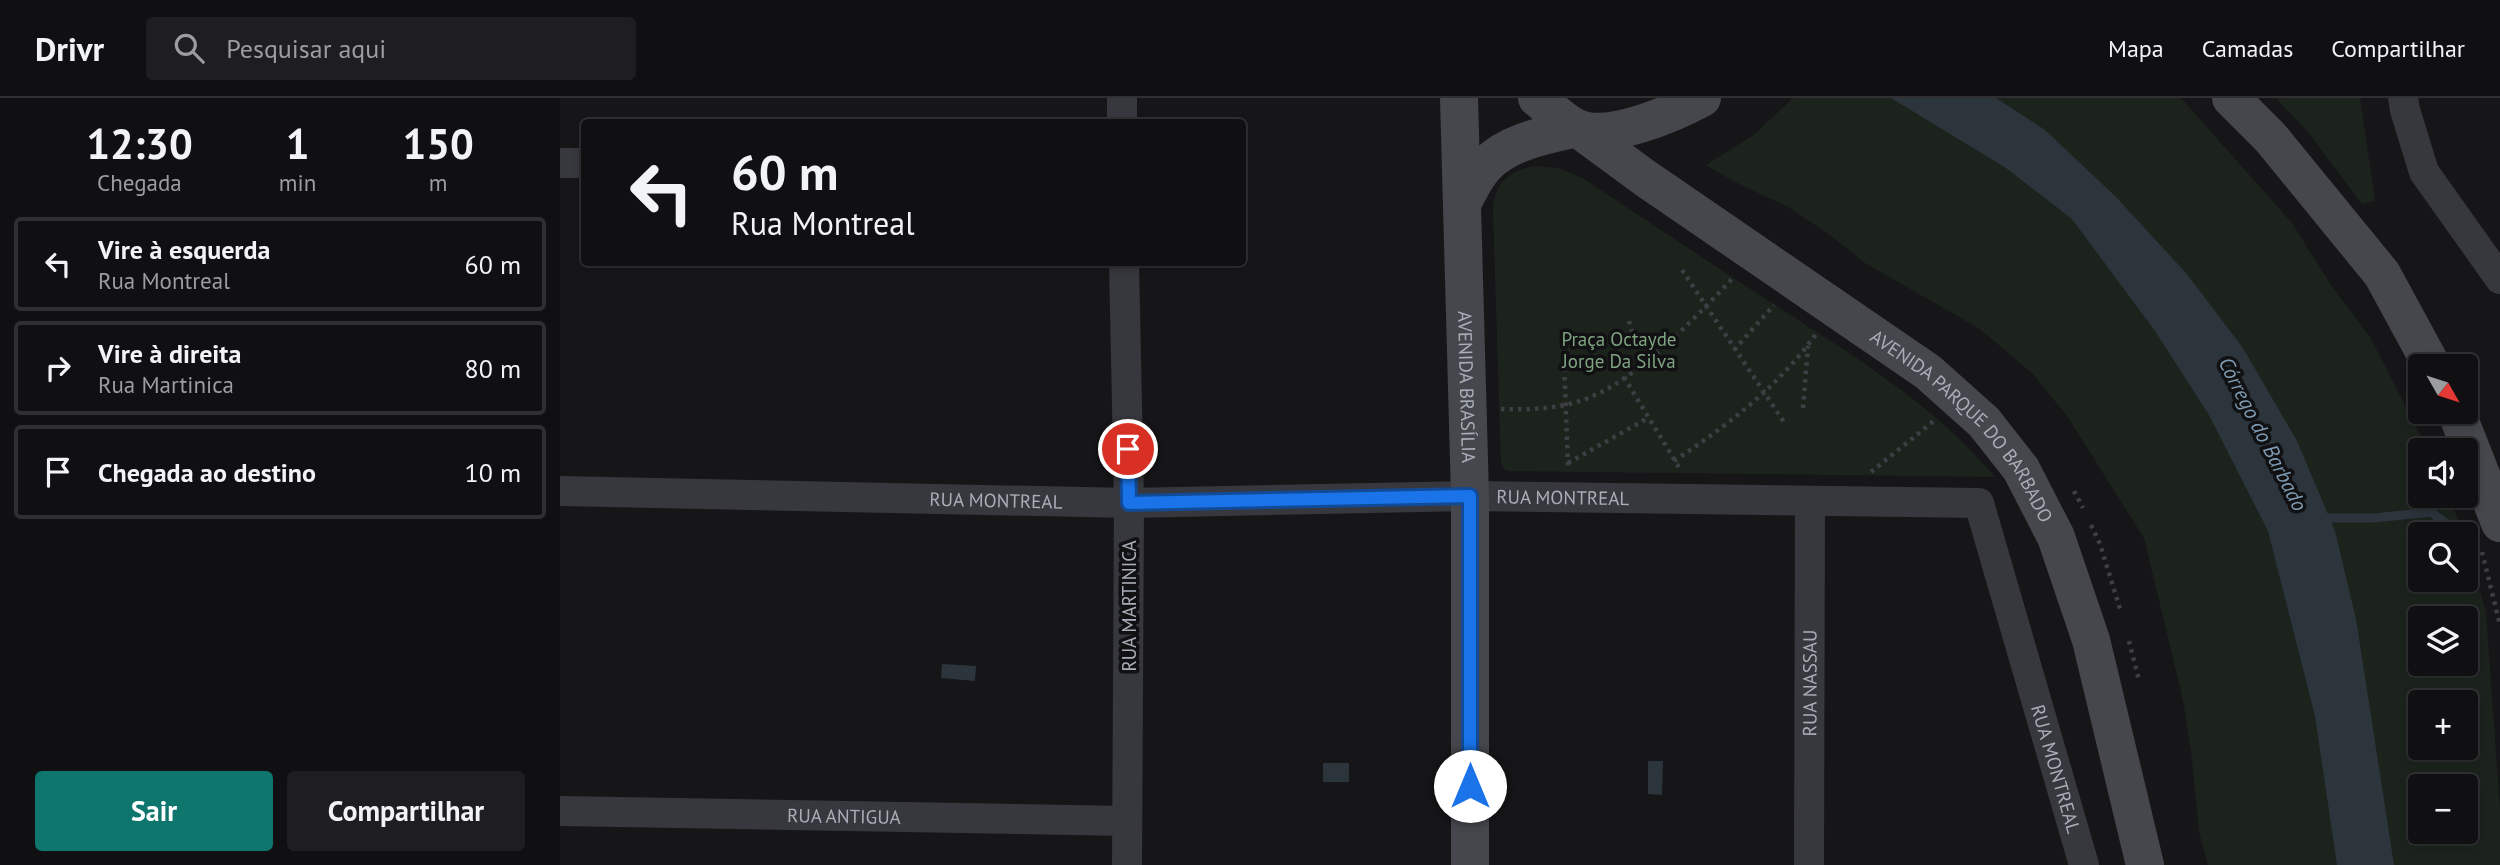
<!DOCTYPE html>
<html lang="pt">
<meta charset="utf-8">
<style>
:root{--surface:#101012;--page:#1e1e20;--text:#f1f3f6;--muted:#9c9d9f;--line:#303032;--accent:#0f766e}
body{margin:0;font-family:"PT Sans",sans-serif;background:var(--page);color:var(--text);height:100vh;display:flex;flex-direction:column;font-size:26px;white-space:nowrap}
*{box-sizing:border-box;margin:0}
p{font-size:23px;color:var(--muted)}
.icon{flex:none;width:38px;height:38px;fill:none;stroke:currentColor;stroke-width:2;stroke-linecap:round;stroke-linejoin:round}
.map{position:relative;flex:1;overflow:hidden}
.panel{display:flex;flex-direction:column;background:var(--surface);width:560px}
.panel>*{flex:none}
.guide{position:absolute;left:21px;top:21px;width:665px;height:147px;border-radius:7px;box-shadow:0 4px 10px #0003,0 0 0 2px var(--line);background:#101012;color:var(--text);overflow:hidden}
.needle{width:46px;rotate:129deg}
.buttons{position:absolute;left:1848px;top:256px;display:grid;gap:14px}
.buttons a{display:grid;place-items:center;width:70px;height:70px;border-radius:7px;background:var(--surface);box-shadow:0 4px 10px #0003,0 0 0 2px var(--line);font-size:35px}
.pin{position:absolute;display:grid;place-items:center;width:60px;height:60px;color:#fff;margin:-30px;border:4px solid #fff;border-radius:50%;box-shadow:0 2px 7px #0007}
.me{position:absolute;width:77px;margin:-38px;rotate:0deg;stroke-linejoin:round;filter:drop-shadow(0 0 5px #0008)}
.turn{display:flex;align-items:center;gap:24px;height:147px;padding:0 35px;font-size:32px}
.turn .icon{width:91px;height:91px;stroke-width:2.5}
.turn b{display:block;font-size:49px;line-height:60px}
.eta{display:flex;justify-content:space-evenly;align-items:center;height:119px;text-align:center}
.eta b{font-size:42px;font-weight:700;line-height:49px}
.button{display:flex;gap:14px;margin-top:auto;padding:14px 35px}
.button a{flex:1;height:80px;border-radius:7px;background:var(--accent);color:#fff;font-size:28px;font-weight:700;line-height:80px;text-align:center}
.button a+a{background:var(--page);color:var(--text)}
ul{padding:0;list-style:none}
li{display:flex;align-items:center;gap:21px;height:94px;margin:0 14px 10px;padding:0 21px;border:4px solid var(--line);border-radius:7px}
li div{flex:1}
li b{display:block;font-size:26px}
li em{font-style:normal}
header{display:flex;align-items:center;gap:42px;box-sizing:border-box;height:98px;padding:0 35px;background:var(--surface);border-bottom:2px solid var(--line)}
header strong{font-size:33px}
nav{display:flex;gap:38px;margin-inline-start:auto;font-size:24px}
.search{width:490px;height:63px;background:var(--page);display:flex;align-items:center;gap:18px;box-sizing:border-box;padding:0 24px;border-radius:7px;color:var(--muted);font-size:26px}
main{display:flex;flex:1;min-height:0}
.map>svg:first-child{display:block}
.green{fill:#1c231d;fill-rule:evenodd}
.water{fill:#2c353c}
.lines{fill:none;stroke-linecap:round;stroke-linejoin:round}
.stream{stroke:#2c353c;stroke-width:9}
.path{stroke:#3d3f44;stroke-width:4.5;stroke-dasharray:3.5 5;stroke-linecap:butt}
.street{stroke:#37383d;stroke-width:30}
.secondary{stroke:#45474d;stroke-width:38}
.route-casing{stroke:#114b97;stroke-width:18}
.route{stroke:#1a73e8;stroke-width:12}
.labels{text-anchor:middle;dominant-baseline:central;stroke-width:7;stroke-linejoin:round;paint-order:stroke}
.park-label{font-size:19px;fill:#7fa381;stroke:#111113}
.street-label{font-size:19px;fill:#a8adb8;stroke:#111113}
.water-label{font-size:21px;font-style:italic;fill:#7f9bb3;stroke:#111113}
</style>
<header>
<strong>Drivr</strong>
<div class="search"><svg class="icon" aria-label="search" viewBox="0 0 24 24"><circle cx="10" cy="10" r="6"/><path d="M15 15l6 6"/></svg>Pesquisar aqui</div>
<nav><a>Mapa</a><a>Camadas</a><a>Compartilhar</a></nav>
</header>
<main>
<section class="panel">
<div class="eta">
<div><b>12:30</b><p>Chegada</p></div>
<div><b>1</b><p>min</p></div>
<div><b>150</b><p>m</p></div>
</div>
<ul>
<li><svg class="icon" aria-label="left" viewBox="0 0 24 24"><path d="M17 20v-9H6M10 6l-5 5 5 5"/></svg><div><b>Vire à esquerda</b><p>Rua Montreal</p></div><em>60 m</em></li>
<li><svg class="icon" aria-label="right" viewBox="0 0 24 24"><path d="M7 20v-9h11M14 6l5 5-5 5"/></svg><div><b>Vire à direita</b><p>Rua Martinica</p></div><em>80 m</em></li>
<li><svg class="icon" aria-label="arrive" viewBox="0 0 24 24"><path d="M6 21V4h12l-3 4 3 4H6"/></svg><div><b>Chegada ao destino</b></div><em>10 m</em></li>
</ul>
<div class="button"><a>Sair</a><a>Compartilhar</a></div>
</section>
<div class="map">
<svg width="1940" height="767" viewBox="0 0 1940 767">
<rect width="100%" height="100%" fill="#161618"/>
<g class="green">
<path d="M1233,0H1621L1732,125L1771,187L1810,239L1868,352H1860V397H1889L1903,436H1860V481H1906V446L1926,514L1940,710V767H1648L1639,734L1631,653L1623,602L1584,440L1507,318L1472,275L1420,231L1305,165L1269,136L1228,109L1173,83L1146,67L1195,36ZM1860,520H1906V565H1860ZM1860,604H1906V649H1860ZM1860,688H1906V733H1860Z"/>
<polygon points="1716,0 1800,0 1815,103 1802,106 1747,33"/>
<path d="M973,68L999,70L1024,81C1090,125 1155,168 1221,211C1299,261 1375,308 1435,379L950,373L944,371L941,365L933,111C935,84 949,74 973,68Z"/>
</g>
<g class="water">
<polygon points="1331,0 1436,0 1485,32 1556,99 1626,175 1683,250 1737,343 1775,433 1796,521 1834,767 1777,767 1755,618 1708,433 1649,317 1595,233 1512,121 1446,70"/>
<polygon points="382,566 416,568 415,583 381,580"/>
<polygon points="1088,663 1103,663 1102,697 1088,696"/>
<rect x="763" y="665" width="26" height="19"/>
</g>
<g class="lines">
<polyline class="stream" points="1759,420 1814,420 1871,414 1900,436"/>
<g class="path">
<polyline points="1122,172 1226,327"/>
<polyline points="1069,223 1081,266"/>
<polyline points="1174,252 1214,207"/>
<polyline points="1004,262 1008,369"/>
<polyline points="1064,279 1120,371"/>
<polyline points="1243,310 1248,248"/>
<path d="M941,311C972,312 1006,311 1035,297C1081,277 1138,217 1173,180"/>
<path d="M1114,363C1168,327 1218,289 1256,236"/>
<polyline points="1008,365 1088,320"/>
<polyline points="1311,374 1375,322"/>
<polyline points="1514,393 1523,410"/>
<polyline points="1531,427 1540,446 1560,511"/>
<polyline points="1922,454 1940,527"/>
<polyline points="1569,543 1579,582"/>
</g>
<g class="street">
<polyline points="1843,0 1845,12 1864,74 1940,181"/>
<polyline points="562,24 562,0"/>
<polyline points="0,65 24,65"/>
<polyline points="564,164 569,405 567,767"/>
<path id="s1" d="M0,393L569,405L910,398L1419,405L1524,767"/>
<path id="s2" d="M0,713L567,723"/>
<path id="s3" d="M1249,767L1250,403"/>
</g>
<g class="secondary">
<path id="s4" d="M899,0L910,398V767"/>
<path d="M977,0C989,9 1003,24 1017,30C1048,44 1114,15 1142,0"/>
<polyline points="1671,0 1710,39 1822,176 1872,268"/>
<path id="s5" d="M903,104C910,91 916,77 926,67C949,43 987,37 1017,30L1085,80L1368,274L1424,324L1461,371L1496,439L1531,542L1585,767"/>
<polyline points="1896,313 1940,425"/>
</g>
</g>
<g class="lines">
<g class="route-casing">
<polyline id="route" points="568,351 569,405 910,398 910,688"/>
</g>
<use href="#route" class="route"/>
</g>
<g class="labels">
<g class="park-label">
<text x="1059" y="241">Praça Octayde<tspan x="1059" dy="22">Jorge Da Silva</tspan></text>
</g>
<g class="street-label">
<text stroke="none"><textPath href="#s4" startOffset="289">AVENIDA BRASÍLIA</textPath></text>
<text stroke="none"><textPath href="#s5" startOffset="634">AVENIDA PARQUE DO BARBADO</textPath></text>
<text stroke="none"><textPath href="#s1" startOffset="1003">RUA MONTREAL</textPath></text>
<text stroke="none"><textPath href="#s1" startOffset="436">RUA MONTREAL</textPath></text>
<text transform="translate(569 508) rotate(-90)">RUA MARTINICA</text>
<text stroke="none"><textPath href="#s3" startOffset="182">RUA NASSAU</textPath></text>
<text stroke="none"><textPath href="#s1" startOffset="1696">RUA MONTREAL</textPath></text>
<text stroke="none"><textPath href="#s2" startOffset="284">RUA ANTIGUA</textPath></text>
</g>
<g class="water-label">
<text transform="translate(1703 336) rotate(63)">Córrego do Barbado</text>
</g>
</g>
</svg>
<div class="buttons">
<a><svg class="needle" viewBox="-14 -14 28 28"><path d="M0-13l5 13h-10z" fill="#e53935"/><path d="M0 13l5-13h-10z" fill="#9c9d9f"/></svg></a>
<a><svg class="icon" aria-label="sound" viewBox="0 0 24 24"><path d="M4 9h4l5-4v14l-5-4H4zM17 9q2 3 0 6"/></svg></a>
<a><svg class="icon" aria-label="search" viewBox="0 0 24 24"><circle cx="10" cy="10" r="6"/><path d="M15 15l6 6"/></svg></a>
<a><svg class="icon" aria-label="layers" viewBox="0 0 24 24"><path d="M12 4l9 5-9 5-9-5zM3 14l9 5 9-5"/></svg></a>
<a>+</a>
<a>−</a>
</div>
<div class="pin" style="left:568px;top:351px;background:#d93025"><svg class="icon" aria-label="arrive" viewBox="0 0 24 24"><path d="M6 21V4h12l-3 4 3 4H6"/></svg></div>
<svg class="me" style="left:910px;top:688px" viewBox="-20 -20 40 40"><circle r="19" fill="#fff"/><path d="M0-13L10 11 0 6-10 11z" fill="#1a73e8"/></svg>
<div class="guide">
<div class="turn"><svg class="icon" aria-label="left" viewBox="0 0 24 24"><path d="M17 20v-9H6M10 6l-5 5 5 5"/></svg><div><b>60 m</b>Rua Montreal</div></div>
</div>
</div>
</main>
